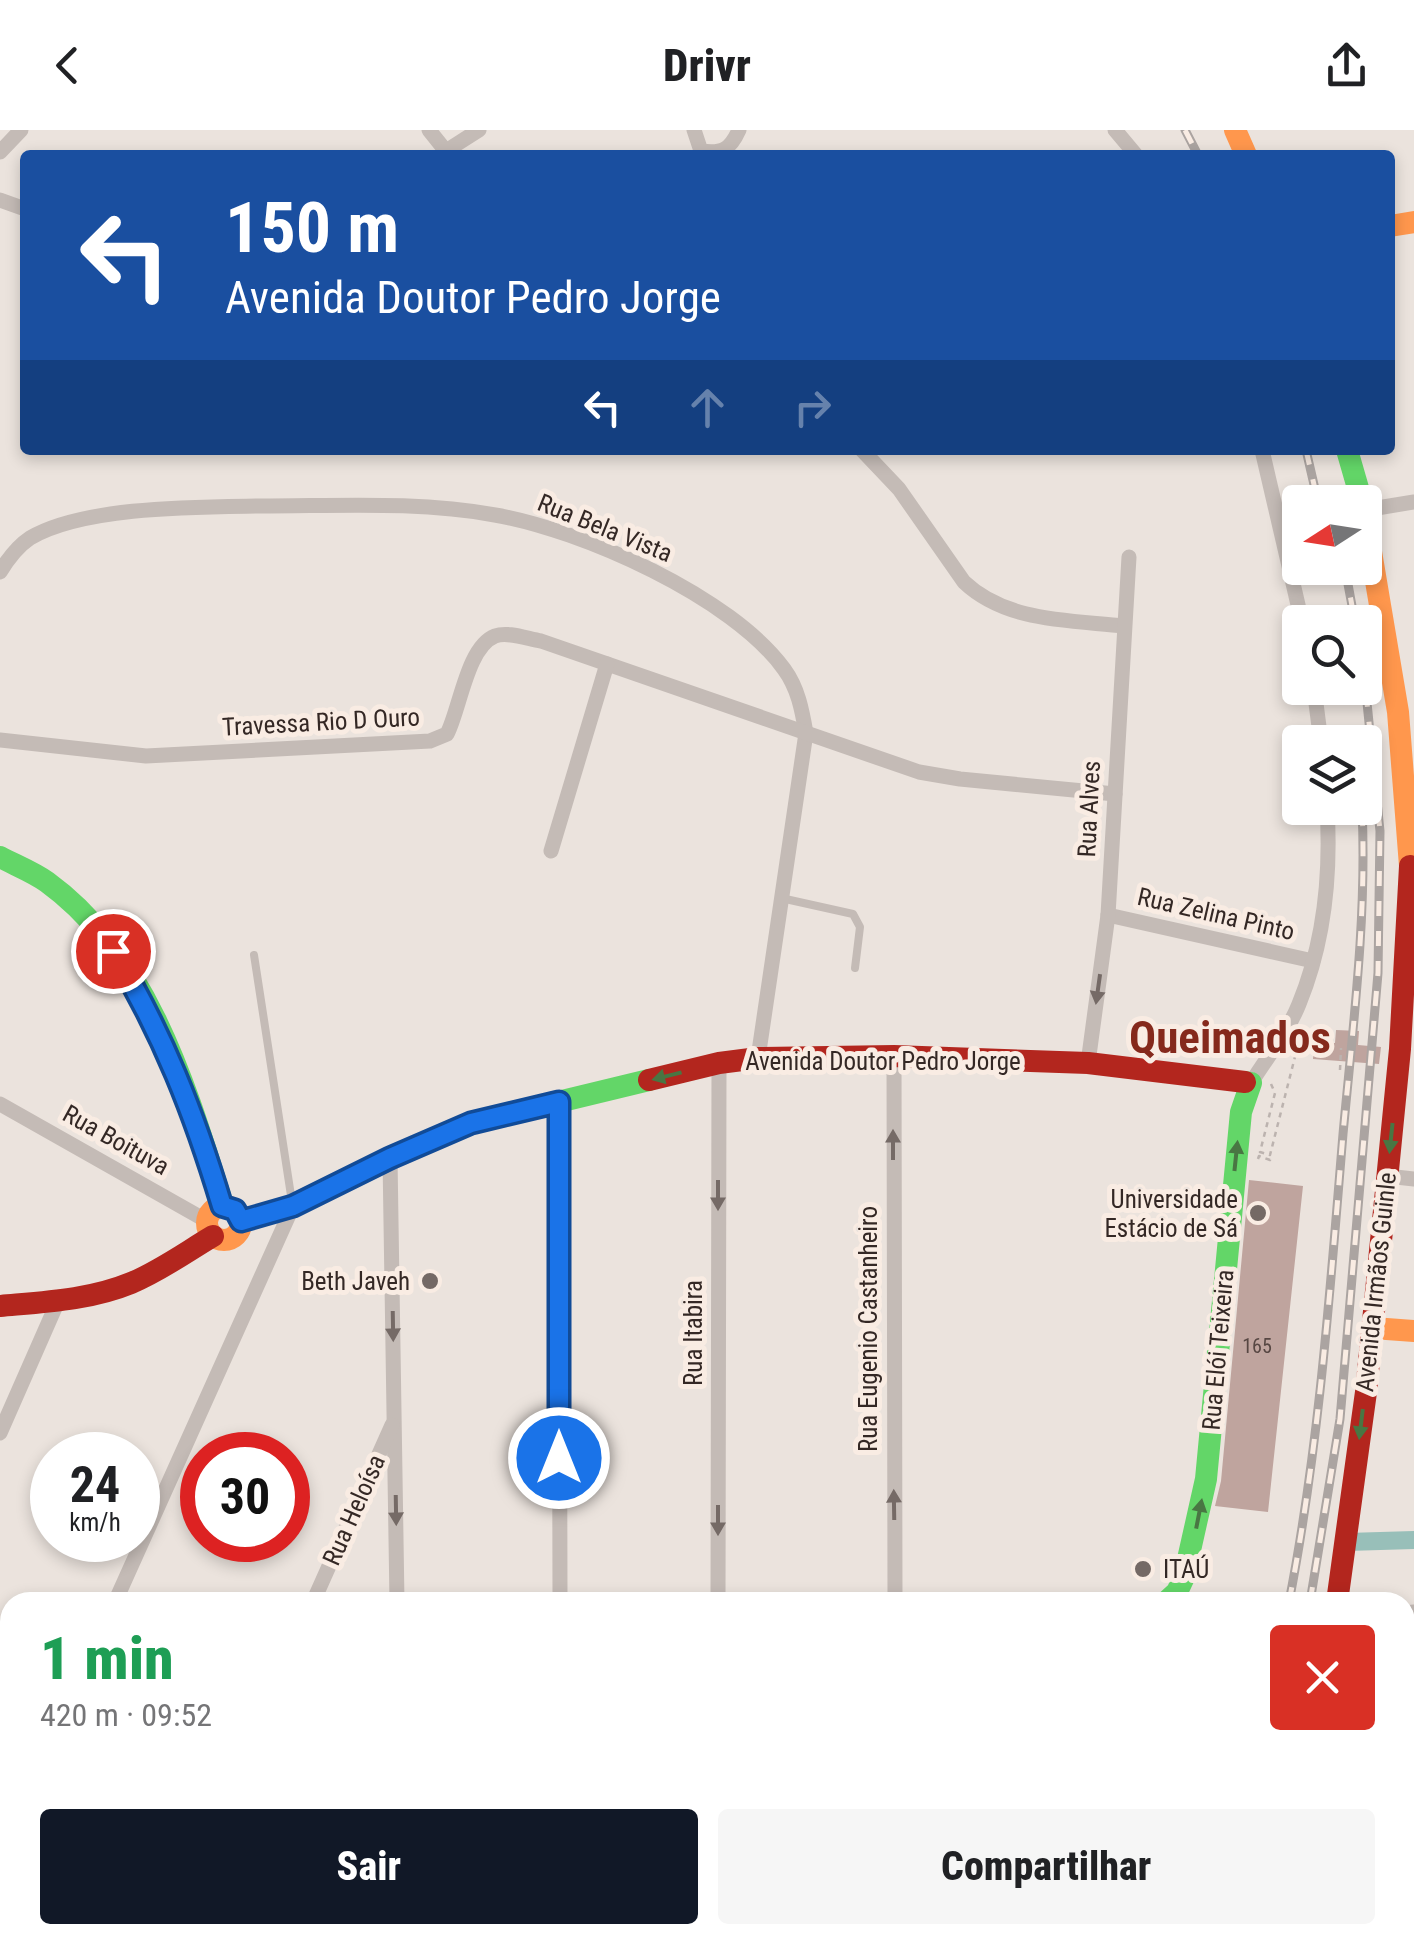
<!DOCTYPE html>
<html lang="pt">
<meta charset="utf-8">
<style>
:root{--surface:#fff;--page:#f6f6f6;--text:#202124;--muted:#757577;--accent:#111827}
body{margin:0;font-family:"Roboto Condensed",sans-serif;background:var(--page);color:var(--text);height:100vh;display:flex;flex-direction:column;font-size:38px;white-space:nowrap}
*{box-sizing:border-box;margin:0}
p{font-size:32px;color:var(--muted)}
.icon{flex:none;width:55px;height:55px;fill:none;stroke:currentColor;stroke-width:2;stroke-linecap:round;stroke-linejoin:round}
.map{position:relative;flex:1;overflow:hidden}
.drawer{position:absolute;left:0px;top:1462px;width:1415px;height:352px;display:flex;flex-direction:column;background:var(--surface);border-radius:30px 30px 0 0;box-shadow:0 5px 15px #0003}
.drawer>*{flex:none}
.hud{position:absolute;left:20px;top:20px;width:1375px;height:305px;border-radius:10px;box-shadow:0 5px 15px #0003;background:#1a4fa0;color:#fff;overflow:hidden}
.needle{width:65px;rotate:258deg}
.buttons{position:absolute;left:1282px;top:355px;display:grid;gap:20px}
.buttons a{display:grid;place-items:center;width:100px;height:100px;border-radius:10px;background:var(--surface);box-shadow:0 5px 15px #0003;font-size:50px}
.speed{position:absolute;left:30px;top:1302px;display:flex;gap:20px;font-size:50px;font-weight:700;text-align:center}
.speed>*{display:grid;place-content:center;width:130px;height:130px;border-radius:50%;background:var(--surface);box-shadow:0 5px 15px #0003;line-height:1}
.speed small{font-size:25px;font-weight:400}
.speed .limit{border:15px solid #d22;background:#fff;color:#111}
.pin{position:absolute;display:grid;place-items:center;width:85px;height:85px;color:#fff;margin:-42px;border:5px solid #fff;border-radius:50%;box-shadow:0 2px 10px #0007}
.me{position:absolute;width:110px;margin:-55px;rotate:0deg;stroke-linejoin:round;filter:drop-shadow(0 0 8px #0008)}
.turn{display:flex;align-items:center;gap:35px;height:210px;padding:0 40px;font-size:45px}
.turn .icon{width:130px;height:130px;stroke-width:2.5}
.turn b{display:block;font-size:70px;line-height:85px}
.lanes{display:flex;align-items:center;height:95px;padding:0 40px;background:#0003;justify-content:center;gap:50px;direction:ltr}
.lanes .off{opacity:.35}
.round{display:grid;place-items:center;flex:none;width:105px;height:105px;border-radius:10px;background:var(--page)}
.headline{display:flex;align-items:center;justify-content:space-between;height:170px;padding:0 40px}
h1{font-size:60px;font-weight:800;line-height:75px;color:#1e9e55}
.primary-button{display:flex;gap:20px;margin-top:auto;padding:20px 40px}
.primary-button a{flex:1;height:115px;border-radius:10px;background:var(--accent);color:#fff;font-size:40px;font-weight:800;line-height:115px;text-align:center}
.primary-button a+a{background:var(--page);color:var(--text)}
header{display:flex;justify-content:space-between;align-items:center;height:130px;padding:0 40px;background:var(--surface);font-size:45px;font-weight:800}
.map>svg:first-child{display:block}
.lines{fill:none;stroke-linecap:round;stroke-linejoin:round}
.canal{stroke:#98bfb9;stroke-width:18}
.building{fill:#bfa49e}
.path{stroke:#bcb3af;stroke-width:2.5;stroke-dasharray:5 5;stroke-linecap:butt}
.lane{stroke:#c4bbb6;stroke-width:8}
.street{stroke:#c4bbb6;stroke-width:15}
.fast{stroke:#63d668;stroke-width:22}
.slow{stroke:#ff974d;stroke-width:22}
.jam{stroke:#b3261e;stroke-width:22}
.rail-casing{stroke:#aba4a1;stroke-width:9}
.rail{stroke:#f9ece3;stroke-width:5;stroke-dasharray:15;stroke-linecap:butt}
.oneway{fill:#756a66}
.oneway2{fill:#497643}
.route-casing{stroke:#114b97;stroke-width:25}
.route{stroke:#1a73e8;stroke-width:18}
.poi-dot{fill:#746965;stroke:#f9ece3;stroke-width:4}
.labels{text-anchor:middle;dominant-baseline:central;stroke-width:10;stroke-linejoin:round;paint-order:stroke}
.number-label{font-size:20px;fill:#574743}
.street-label{font-size:25px;fill:#342825;stroke:#f9ece3}
.poi-label{font-size:25px;fill:#342825;stroke:#f9ece3;text-anchor:end}
.town-label{font-size:45px;font-weight:bold;fill:#85291c;stroke:#f9ece3}
</style>
<header><svg class="icon" aria-label="back" viewBox="0 0 24 24"><path d="M15 5l-7 7 7 7"/></svg>Drivr<svg class="icon" aria-label="share" viewBox="0 0 24 24"><path d="M12 15V3M7 8l5-5 5 5M5 13v7h14v-7"/></svg></header>
<div class="map">
<svg width="1414" height="1813" viewBox="0 0 1414 1813">
<rect width="100%" height="100%" fill="#ebe3dd"/>
<g class="lines">
<polyline class="canal" points="1347,1412 1414,1410"/>
</g>
<g class="building">
<polygon points="1336,900 1359,901 1358,915 1381,917 1379,934 1313,929 1314,912 1335,913"/>
<polygon points="1249,1050 1303,1056 1268,1382 1215,1376 1221,1351"/>
</g>
<g class="lines">
<g class="path">
<polyline points="1340,940 1341,918"/>
<polyline points="1271,954 1275,963 1260,1022 1270,1025 1298,915 1306,916"/>
<polyline points="1258,1029 1259,1026 1270,1030 1270,1027"/>
</g>
<g class="lane">
<polyline points="781,768 853,784 860,797 855,838"/>
<polyline points="254,825 292,1072"/>
</g>
<g class="street">
<polyline points="429,0 449,25"/>
<path d="M694,0L701,21C722,24 730,20 739,0"/>
<polyline points="1115,0 1136,25"/>
<polyline points="446,21 479,0"/>
<polyline points="0,22 21,0"/>
<polyline points="0,70 25,79"/>
<path d="M862,320L899,359L964,452C1006,492 1070,490 1124,496"/>
<polyline points="1262,320 1302,492"/>
<polyline points="1365,380 1414,372"/>
<path d="M0,442C8,429 18,416 30,408C84,376 198,377 261,376C339,376 419,371 495,385C582,400 732,467 784,539C798,558 802,580 806,603L758,928"/>
<polyline points="1314,558 1321,612"/>
<path d="M0,610L146,626L430,611L447,604C460,579 467,517 495,506C508,501 528,509 541,511L919,642L960,649L1115,664"/>
<polyline points="551,721 607,534"/>
<polyline points="1108,785 1313,831"/>
<polyline points="894,926 895,1472"/>
<polyline points="1088,933 1108,785 1129,427"/>
<path d="M1251,953C1267,927 1288,902 1299,874C1324,813 1331,743 1327,678"/>
<polyline points="559,972 560,1472"/>
<polyline points="0,974 207,1091"/>
<polyline points="390,1028 397,1472"/>
<polyline points="1387,1046 1414,1049"/>
<polyline points="0,1303 58,1171"/>
<polyline points="115,1472 293,1076"/>
<polyline points="313,1472 392,1295"/>
<polyline points="718,1472 719,933"/>
<polyline points="1405,1483 1414,1482"/>
<polyline points="0,1549 10,1553"/>
<polyline points="388,1813 423,1805"/>
</g>
<g class="fast">
<polyline points="1347,320 1362,372"/>
<path d="M0,727C15,735 33,742 47,752C149,826 187,961 223,1075"/>
<polyline points="241,1091 293,1076 390,1028 471,993 649,950"/>
<polyline points="1166,1472 1177,1462 1184,1447 1206,1349 1241,982 1251,953 1245,952"/>
<polyline points="244,1813 252,1805"/>
<polyline points="955,1813 958,1805"/>
</g>
<g class="slow">
<polyline points="1235,0 1246,25"/>
<polyline points="1390,96 1414,92"/>
<polyline points="1365,386 1398,582 1410,736"/>
<circle cx="224" cy="1093" r="17"/>
<polyline points="1373,1198 1414,1201"/>
<polyline points="1405,1739 1414,1741"/>
<polyline points="0,1744 10,1741"/>
<polyline points="1242,1813 1245,1805"/>
</g>
<g class="jam">
<polyline points="649,950 719,933 758,928 894,926 1088,933 1245,952"/>
<path d="M0,1176C44,1172 90,1170 131,1153C160,1141 186,1122 213,1106"/>
<polyline points="1337,1472 1366,1262 1400,919 1410,736"/>
<polyline points="1108,1805 1109,1813"/>
<polyline points="165,1813 168,1805"/>
</g>
<g class="rail-casing">
<g id="rail">
<polyline points="1185,0 1198,25"/>
<polyline points="1306,320 1318,372"/>
<polyline points="1345,438 1355,492"/>
<path d="M1289,1472C1319,1317 1330,1161 1343,1004C1353,896 1367,787 1362,678"/>
<polyline points="1310,1472 1340,1289 1378,843 1380,701 1365,553"/>
<polyline points="1197,1813 1200,1805"/>
<polyline points="1218,1813 1220,1805"/>
</g>
</g>
<use href="#rail" class="rail"/>
</g>
<defs><path id="oneway-solid" d="M-6-.8H1V-3.2L6.5 0L1 3.2V.8H-6Z" transform="scale(2.5)"/></defs>
<g class="oneway">
<use href="#oneway-solid" transform="translate(1098 859) rotate(98)"/>
<use href="#oneway-solid" transform="translate(893 1015) rotate(-90)"/>
<use href="#oneway-solid" transform="translate(718 1065) rotate(90)"/>
<use href="#oneway-solid" transform="translate(393 1196) rotate(89)"/>
<use href="#oneway-solid" transform="translate(894 1375) rotate(-91)"/>
<use href="#oneway-solid" transform="translate(396 1380) rotate(89)"/>
<use href="#oneway-solid" transform="translate(718 1390) rotate(90)"/>
</g>
<g class="oneway2">
<use href="#oneway-solid" transform="translate(667 946) rotate(166)"/>
<use href="#oneway-solid" transform="translate(1391 1008) rotate(96)"/>
<use href="#oneway-solid" transform="translate(1236 1026) rotate(-84)"/>
<use href="#oneway-solid" transform="translate(1361 1294) rotate(97)"/>
<use href="#oneway-solid" transform="translate(1199 1384) rotate(-79)"/>
</g>
<g class="lines">
<g class="route-casing">
<path id="route" d="M113,821C163,904 194,983 222,1076L235,1080L241,1091L293,1076L390,1028L471,993L559,972V1328"/>
</g>
<use href="#route" class="route"/>
</g>
<g class="poi-dot">
<circle cx="1258" cy="1083" r="10"/>
<circle cx="430" cy="1151" r="10"/>
<circle cx="1143" cy="1439" r="10"/>
</g>
<g class="labels">
<g class="number-label">
<text x="1257" y="1216">165</text>
</g>
<g class="street-label">
<text transform="translate(605 398) rotate(22)">Rua Bela Vista</text>
<text transform="translate(321 592) rotate(-3)">Travessa Rio D Ouro</text>
<text transform="translate(1089 679) rotate(-87)">Rua Alves</text>
<text transform="translate(1216 784) rotate(13)">Rua Zelina Pinto</text>
<text x="883" y="931">Avenida Doutor Pedro Jorge</text>
<text transform="translate(116 1010) rotate(29)">Rua Boituva</text>
<text transform="translate(1376 1152) rotate(-84)">Avenida Irmãos Guinle</text>
<text transform="translate(868 1199) rotate(-90)">Rua Eugenio Castanheiro</text>
<text transform="translate(693 1203) rotate(-90)">Rua Itabira</text>
<text transform="translate(1218 1220) rotate(-85)">Rua Elói Teixeira</text>
<text transform="translate(354 1380) rotate(-66)">Rua Heloísa</text>
</g>
<g class="poi-label">
<text x="1238" y="1069">Universidade<tspan x="1238" dy="29">Estácio de Sá</tspan></text>
<text x="410" y="1151">Beth Javeh</text>
<text x="1163" y="1439" text-anchor="start">ITAÚ</text>
</g>
<g class="town-label">
<text x="1230" y="907">Queimados</text>
</g>
</g>
</svg>
<div class="buttons">
<a><svg class="needle" viewBox="-14 -14 28 28"><path d="M0-13l5 13h-10z" fill="#e53935"/><path d="M0 13l5-13h-10z" fill="#757577"/></svg></a>
<a><svg class="icon" aria-label="search" viewBox="0 0 24 24"><circle cx="10" cy="10" r="6"/><path d="M15 15l6 6"/></svg></a>
<a><svg class="icon" aria-label="layers" viewBox="0 0 24 24"><path d="M12 4l9 5-9 5-9-5zM3 14l9 5 9-5"/></svg></a>
</div>
<div class="speed"><div>24<small>km/h</small></div><div class="limit">30</div></div>
<div class="pin" style="left:113px;top:821px;background:#d93025"><svg class="icon" aria-label="arrive" viewBox="0 0 24 24"><path d="M6 21V4h12l-3 4 3 4H6"/></svg></div>
<svg class="me" style="left:559px;top:1328px" viewBox="-20 -20 40 40"><circle r="17" fill="#1a73e8" stroke="#fff" stroke-width="3"/><path d="M0-11L8 9 0 5-8 9z" fill="#fff"/></svg>
<div class="hud">
<div class="turn"><svg class="icon" aria-label="left" viewBox="0 0 24 24"><path d="M17 20v-9H6M10 6l-5 5 5 5"/></svg><div><b>150 m</b>Avenida Doutor Pedro Jorge</div></div>
<div class="lanes"><svg class="icon" aria-label="left" viewBox="0 0 24 24"><path d="M17 20v-9H6M10 6l-5 5 5 5"/></svg><svg class="icon off" aria-label="ahead" viewBox="0 0 24 24"><path d="M12 20V5M6 11l6-6 6 6"/></svg><svg class="icon off" aria-label="right" viewBox="0 0 24 24"><path d="M7 20v-9h11M14 6l5 5-5 5"/></svg></div>
</div>
<section class="drawer">
<div class="headline"><div><h1>1 min</h1><p>420 m · 09:52</p></div><a class="round" style="background:#d93025;color:#fff"><svg class="icon" aria-label="close" viewBox="0 0 24 24"><path d="M6 6l12 12M18 6L6 18"/></svg></a></div>
<div class="primary-button"><a>Sair</a><a>Compartilhar</a></div>
</section>
</div>
